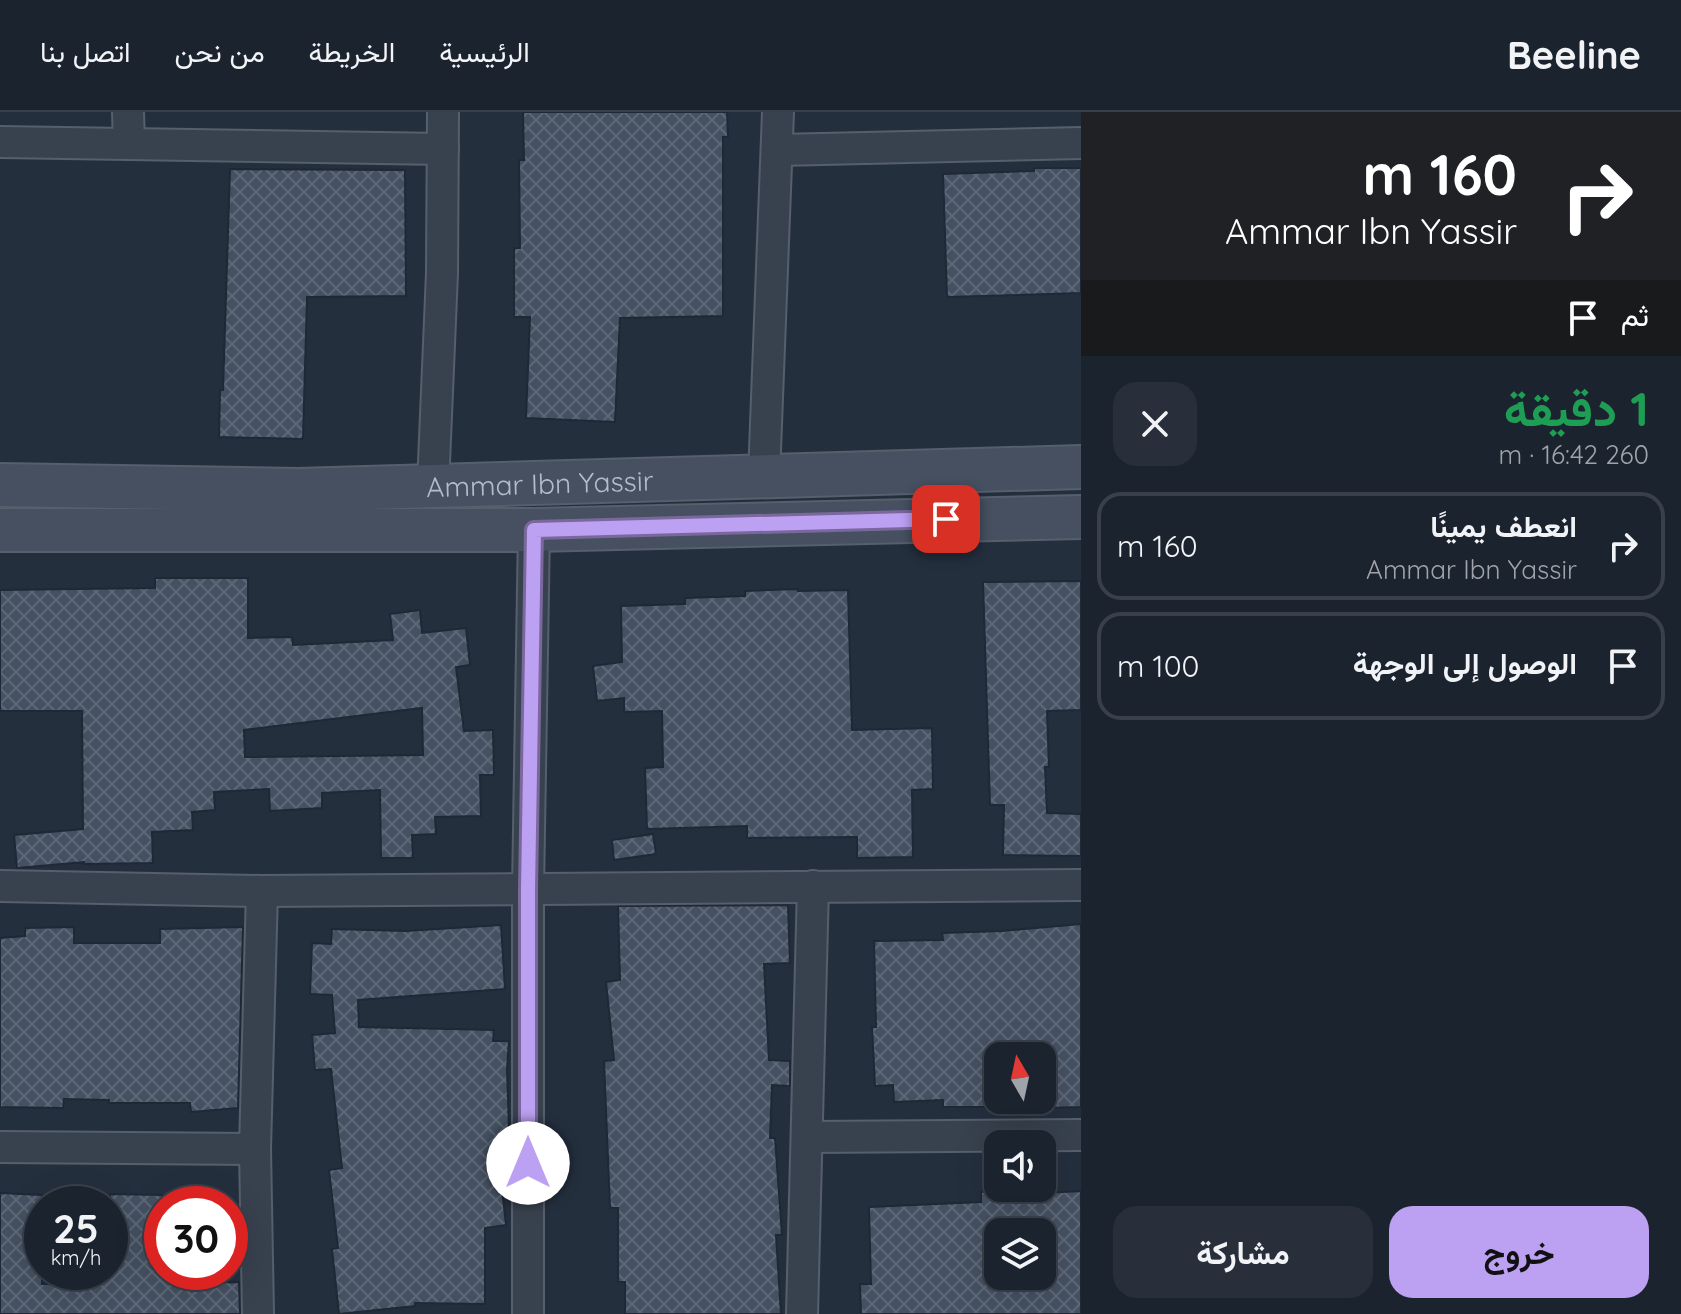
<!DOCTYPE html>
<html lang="ar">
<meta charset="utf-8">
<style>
:root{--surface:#1b232e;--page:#282f3a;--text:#f1f3f6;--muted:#a0a4aa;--line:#39404a;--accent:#bca0f2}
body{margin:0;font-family:Quicksand,Vazirmatn,sans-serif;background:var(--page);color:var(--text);direction:rtl;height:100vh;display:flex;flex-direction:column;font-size:30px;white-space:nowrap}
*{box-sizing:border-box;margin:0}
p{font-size:26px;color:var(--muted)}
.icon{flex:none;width:44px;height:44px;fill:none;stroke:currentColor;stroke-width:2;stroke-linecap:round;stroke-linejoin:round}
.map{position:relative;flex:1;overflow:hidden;direction:ltr}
.sheet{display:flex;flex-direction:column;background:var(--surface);width:600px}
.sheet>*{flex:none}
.banner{background:#202124;color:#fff;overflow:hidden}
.needle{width:52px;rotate:351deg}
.buttons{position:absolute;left:984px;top:930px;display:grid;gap:16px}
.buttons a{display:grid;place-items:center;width:72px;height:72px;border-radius:16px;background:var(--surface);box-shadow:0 8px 32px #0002,0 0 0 2px var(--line);font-size:40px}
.speed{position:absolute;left:24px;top:1074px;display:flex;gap:16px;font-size:40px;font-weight:700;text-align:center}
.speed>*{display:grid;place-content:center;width:104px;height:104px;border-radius:50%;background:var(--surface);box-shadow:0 8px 32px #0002,0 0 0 2px var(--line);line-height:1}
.speed small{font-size:20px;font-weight:400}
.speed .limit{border:12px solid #d22;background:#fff;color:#111}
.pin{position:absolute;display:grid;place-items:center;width:68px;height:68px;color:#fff;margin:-34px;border-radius:16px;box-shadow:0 4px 12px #0006}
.me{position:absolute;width:88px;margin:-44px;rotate:0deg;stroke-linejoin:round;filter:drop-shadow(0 0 6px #0008)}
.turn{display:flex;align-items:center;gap:28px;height:168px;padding:0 32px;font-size:36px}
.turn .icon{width:104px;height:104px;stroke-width:2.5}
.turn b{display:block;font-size:56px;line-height:68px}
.then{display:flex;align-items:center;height:76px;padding:0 32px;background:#0003;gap:16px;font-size:30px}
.round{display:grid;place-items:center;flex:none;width:84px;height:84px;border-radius:24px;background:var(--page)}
.overview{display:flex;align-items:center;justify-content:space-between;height:136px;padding:0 32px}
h1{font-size:48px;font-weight:700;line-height:60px;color:#1e9e55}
.cta{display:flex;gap:16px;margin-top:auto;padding:16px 32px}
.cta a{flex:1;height:92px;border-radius:24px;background:var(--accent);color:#111;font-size:32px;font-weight:700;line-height:92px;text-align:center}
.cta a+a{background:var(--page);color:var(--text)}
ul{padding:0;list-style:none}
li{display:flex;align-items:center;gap:24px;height:108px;margin:0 16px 12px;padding:0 16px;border:4px solid var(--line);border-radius:24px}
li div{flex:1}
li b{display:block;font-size:30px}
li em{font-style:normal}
header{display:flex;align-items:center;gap:48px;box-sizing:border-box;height:112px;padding:0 40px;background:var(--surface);border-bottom:2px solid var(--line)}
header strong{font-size:38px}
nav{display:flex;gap:44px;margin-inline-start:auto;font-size:28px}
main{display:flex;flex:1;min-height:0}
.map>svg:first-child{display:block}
.building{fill:url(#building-cross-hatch);stroke:#1f2835;stroke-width:2;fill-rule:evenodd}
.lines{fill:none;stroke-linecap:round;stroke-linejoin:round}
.street-casing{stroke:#565f6c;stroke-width:34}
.secondary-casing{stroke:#565f6c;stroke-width:46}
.street{stroke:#38414e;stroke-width:30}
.secondary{stroke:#465061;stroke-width:42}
.route-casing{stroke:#7a689d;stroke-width:20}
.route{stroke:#bca0f2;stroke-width:14}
.labels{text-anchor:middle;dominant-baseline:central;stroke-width:6;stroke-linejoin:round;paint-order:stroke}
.street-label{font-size:28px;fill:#b4bcc9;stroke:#1d2633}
</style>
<header>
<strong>Beeline</strong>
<nav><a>الرئيسية</a><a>الخريطة</a><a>من نحن</a><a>اتصل بنا</a></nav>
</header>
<main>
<section class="sheet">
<div class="banner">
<div class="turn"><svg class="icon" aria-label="right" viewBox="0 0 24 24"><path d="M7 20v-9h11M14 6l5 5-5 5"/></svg><div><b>160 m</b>Ammar Ibn Yassir</div></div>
<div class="then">ثم<svg class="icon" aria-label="arrive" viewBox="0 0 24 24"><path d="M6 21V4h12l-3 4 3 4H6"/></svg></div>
</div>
<div class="overview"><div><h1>1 دقيقة</h1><p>260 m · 16:42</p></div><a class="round"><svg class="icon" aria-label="close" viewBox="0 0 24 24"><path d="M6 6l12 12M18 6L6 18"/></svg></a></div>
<ul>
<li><svg class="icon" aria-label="right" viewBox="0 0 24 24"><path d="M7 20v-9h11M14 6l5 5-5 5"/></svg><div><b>انعطف يمينًا</b><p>Ammar Ibn Yassir</p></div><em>160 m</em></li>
<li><svg class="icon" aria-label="arrive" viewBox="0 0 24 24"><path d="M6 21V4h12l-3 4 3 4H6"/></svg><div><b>الوصول إلى الوجهة</b></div><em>100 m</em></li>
</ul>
<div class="cta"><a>خروج</a><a>مشاركة</a></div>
</section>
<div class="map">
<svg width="1081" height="1202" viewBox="0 0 1081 1202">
<defs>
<pattern id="building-cross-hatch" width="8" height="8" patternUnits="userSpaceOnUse" patternTransform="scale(2)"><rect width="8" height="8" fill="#455162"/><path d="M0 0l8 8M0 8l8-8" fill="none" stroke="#5d6877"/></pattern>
</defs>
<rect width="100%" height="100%" fill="#242f3e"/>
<g class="building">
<polygon points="523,0 727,0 728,25 723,25 723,204 620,206 615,310 526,306 530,205 514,205 514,136 520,136 519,48 524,48"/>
<polygon points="1034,56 1081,56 1081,181 947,185 943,62 1034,59"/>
<polygon points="230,57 405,58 406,184 307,185 303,327 219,325 220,278 223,278"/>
<path d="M155,466H248V526L292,525L293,533L393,528L390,502L420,498L422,521L466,516L470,553L456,555L464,619L493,618L494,663H480L481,704L435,705L436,722L412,723L413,746H381L380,678L322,681V696L270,699L269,677L214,680L215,698L192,700L193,718L152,720L153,751L84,752V750L17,756L14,723L83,717L82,599H0V478L155,476ZM422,596L423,643L245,645L244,618Z"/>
<polygon points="1081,469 1081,598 1047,599 1049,655 1045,655 1047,701 1081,702 1081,744 1003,743 1004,693 990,693 983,470"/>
<polygon points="798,477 798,479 848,478 852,618 932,616 933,677 912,678 913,745 857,746 857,725 747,726 747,714 647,717 645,656 663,655 662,599 624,600 624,586 597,589 593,554 622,550 621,494 685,492 685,486 745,484 745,479"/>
<polygon points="653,722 656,742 614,748 612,728"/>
<polygon points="788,793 790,851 764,852 769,948 790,949 790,974 772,973 770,1026 775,1026 782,1123 776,1123 781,1202 625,1202 625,1170 618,1170 618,1096 610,1096 604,949 614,948 606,870 620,868 618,794"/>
<polygon points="1081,812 1081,995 1042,996 1042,944 998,944 998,995 943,995 943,988 894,990 893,973 875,974 872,915 876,915 874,829 943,828 942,821 1002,819"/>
<polygon points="501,813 505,877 358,888 359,915 494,918 493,929 509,929 507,957 510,1049 499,1049 506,1113 485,1116 485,1192 415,1191 415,1194 339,1202 332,1137 338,1136 329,1058 342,1056 331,957 315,958 312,923 335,921 332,883 310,882 312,831 331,832 332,817 406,819"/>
<polygon points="74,815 74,831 160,831 160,817 243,815 238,996 191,1000 190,991 109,991 109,988 64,987 63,996 0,995 0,826 25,824 25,816"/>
<path d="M1006,1079V1083L1081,1079V1202H861L860,1172H871L869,1095L981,1090V1080ZM998,1120H1042V1173L1001,1176L998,1164Z"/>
<polygon points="0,1081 42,1083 42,1172 90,1171 90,1160 110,1160 110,1082 162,1083 162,1160 172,1160 172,1171 239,1170 240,1202 0,1202"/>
</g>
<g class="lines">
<g class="street-casing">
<g id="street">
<polyline points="128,0 129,32"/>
<polyline points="0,30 443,37"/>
<polyline points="778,38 1081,31"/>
<polyline points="764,364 778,0"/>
<polyline points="433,374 442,161 443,0"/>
<polyline points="0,774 262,779 1081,773"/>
<polyline points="809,1025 1081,1023"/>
<polyline points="0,1035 255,1037"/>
<polyline points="258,1202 255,1037 262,779"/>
<polyline points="528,1202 528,778 534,418"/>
<polyline points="802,1202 813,774"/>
</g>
</g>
<g class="secondary-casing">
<g id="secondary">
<path id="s1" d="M0,373L298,378L1081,355"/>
<polyline points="0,418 534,418 1081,405"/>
</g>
</g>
<use href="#street" class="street"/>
<use href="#secondary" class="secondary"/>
</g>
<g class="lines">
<g class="route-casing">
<polyline id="route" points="528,1051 528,778 534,418 946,407"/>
</g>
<use href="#route" class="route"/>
</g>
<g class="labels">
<g class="street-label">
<text stroke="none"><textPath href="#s1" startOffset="540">Ammar Ibn Yassir</textPath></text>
</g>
</g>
</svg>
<div class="buttons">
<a><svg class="needle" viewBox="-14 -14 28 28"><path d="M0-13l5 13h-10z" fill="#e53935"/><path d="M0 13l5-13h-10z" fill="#a0a4aa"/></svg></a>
<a><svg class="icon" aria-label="sound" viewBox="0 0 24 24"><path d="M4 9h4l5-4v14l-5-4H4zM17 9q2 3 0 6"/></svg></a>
<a><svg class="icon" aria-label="layers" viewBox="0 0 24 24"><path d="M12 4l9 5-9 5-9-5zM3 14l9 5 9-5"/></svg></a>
</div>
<div class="speed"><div>25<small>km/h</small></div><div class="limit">30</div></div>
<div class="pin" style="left:946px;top:407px;background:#d93025"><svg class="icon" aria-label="arrive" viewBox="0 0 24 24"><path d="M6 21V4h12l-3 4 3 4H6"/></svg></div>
<svg class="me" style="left:528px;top:1051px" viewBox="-20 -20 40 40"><circle r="19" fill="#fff"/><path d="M0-13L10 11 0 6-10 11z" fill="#bca0f2"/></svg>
</div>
</main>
